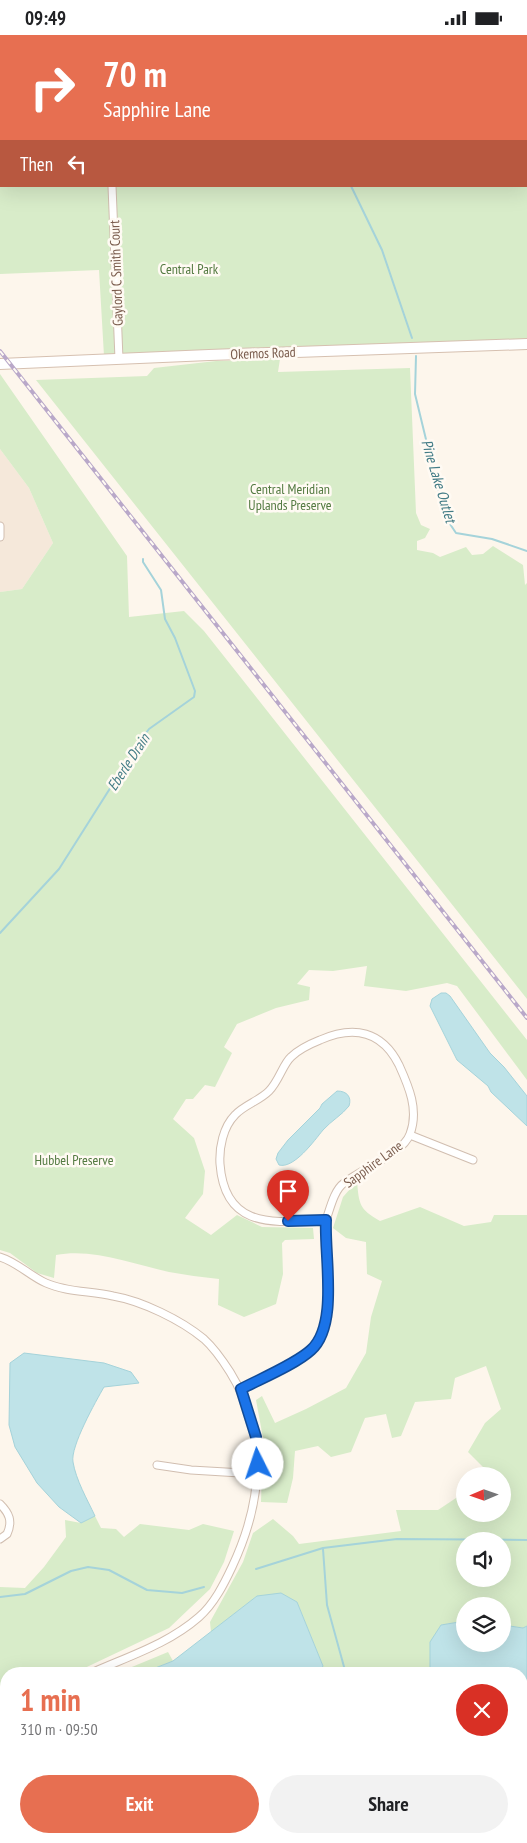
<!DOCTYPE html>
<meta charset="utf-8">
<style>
:root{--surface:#fff;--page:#f2f2f2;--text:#202124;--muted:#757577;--accent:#e76f51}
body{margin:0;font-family:"PT Sans Narrow",sans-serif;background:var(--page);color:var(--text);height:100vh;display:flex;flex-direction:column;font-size:19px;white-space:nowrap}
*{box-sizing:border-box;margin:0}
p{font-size:16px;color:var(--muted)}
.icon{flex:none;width:28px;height:28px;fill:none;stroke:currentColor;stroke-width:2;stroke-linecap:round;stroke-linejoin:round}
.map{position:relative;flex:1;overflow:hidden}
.details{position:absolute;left:0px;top:1632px;width:528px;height:176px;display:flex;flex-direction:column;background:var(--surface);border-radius:20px 20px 0 0;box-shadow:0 5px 20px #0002}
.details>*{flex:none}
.hud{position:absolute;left:0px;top:0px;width:528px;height:152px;box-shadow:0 5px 20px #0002;background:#e76f51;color:#fff;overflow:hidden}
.needle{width:32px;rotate:268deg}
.buttons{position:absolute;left:456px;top:1432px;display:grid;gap:10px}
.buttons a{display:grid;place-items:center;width:55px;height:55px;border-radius:50%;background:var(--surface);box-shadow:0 5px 20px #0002;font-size:25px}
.pin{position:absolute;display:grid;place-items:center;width:42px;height:42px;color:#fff;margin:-51px -21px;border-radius:50% 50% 50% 0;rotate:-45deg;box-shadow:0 0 5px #0007}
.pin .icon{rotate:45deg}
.me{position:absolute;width:55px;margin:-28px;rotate:356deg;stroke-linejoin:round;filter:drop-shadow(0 0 4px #0008)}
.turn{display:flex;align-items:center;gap:18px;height:105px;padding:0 20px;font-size:22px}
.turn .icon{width:65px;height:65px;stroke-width:2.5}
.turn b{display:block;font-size:35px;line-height:42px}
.then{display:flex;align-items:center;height:48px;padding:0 20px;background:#0003;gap:10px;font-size:19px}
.round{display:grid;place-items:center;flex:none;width:52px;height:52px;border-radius:26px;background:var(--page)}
.overview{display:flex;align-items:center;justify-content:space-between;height:85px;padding:0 20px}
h1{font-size:30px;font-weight:700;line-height:38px;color:var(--accent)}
.action{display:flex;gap:10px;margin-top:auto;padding:10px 20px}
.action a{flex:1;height:58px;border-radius:30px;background:var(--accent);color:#fff;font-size:20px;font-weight:700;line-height:58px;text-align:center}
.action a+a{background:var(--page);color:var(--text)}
.status{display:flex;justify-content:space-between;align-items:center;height:35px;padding:0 25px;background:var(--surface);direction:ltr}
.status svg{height:14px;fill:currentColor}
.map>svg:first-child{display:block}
.residential{fill:#f5e8da}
.green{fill:#d8ecc9;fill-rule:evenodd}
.water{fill:#bfe3e8;stroke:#a5d3da}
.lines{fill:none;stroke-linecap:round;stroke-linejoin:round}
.stream{stroke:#a5d3da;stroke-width:2}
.street-casing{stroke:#d1beb0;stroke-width:9}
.secondary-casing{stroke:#d6c0b0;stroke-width:12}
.street{stroke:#fff;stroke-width:7}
.secondary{stroke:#fff;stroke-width:10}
.rail-casing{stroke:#b9a8c9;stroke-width:4}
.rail{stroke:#fffaf3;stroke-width:2;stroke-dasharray:5.5;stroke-linecap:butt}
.route-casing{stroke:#114b97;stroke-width:12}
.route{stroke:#1a73e8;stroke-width:9}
.labels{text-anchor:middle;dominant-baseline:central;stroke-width:5;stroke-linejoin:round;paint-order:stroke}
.park-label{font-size:14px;fill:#537a41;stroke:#fffaf3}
.street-label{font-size:14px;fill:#7a5c4d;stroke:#fffaf3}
.water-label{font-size:15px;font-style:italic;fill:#437c86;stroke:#fffaf3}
</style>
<div class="status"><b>09:49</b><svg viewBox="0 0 49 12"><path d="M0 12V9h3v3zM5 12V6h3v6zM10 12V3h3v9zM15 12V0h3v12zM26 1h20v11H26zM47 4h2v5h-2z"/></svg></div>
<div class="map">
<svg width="527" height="1808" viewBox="0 0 527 1808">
<rect width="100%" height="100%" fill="#fdf6ec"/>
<polygon class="residential" points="0,414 29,453 53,508 22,554 0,557"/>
<g class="green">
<path d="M0,0H527V304L104,321L99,235L0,239ZM1,1H526V151H1Z"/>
<polygon points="280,324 278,337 410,333 416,478 421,490 430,494 425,503 417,506 417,515 433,518 440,522 466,512 472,520 483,519 493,511 523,530 525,550 527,548 527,964 36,345 147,341 154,333 216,326"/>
<path d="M0,339L127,521L129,582L184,576L204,596L527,1005V1045L457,951L447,948L406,956L364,951L367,931L333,936L309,935L297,949L310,952L309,965L276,973L237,989L224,1012L232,1018L215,1052L205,1050L193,1064H186L173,1084L194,1103L205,1136L203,1159L185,1183L211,1200L237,1180L262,1192L313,1193L314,1204L285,1205L282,1208L283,1239L276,1269L244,1282L218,1270L219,1244C202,1242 185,1240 169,1237C133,1229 93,1213 56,1220L54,1243L37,1238L10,1218L0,1215V557L22,554L53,508L29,453L0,414Z"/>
<path d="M357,1146C359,1169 359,1174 380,1186L420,1172L464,1191L491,1187L494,1180H527V1591L523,1593L503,1590L502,1571H465V1586L441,1590L430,1632L433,1639H318L323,1631L297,1567L282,1559L257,1561L211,1597L210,1587L243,1527L253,1498L273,1484L293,1501L299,1509L401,1496L396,1475H438L465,1457V1479H502V1441H479L484,1433L468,1417L485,1388L501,1374L486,1331L455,1343L451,1364L415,1367L401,1401L392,1403L386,1379L365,1383L351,1417L331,1422L318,1411L295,1416L293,1443L287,1468L261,1467L263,1403L256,1365L262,1361L275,1388L306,1374L346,1353L366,1318L371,1282L382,1246L367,1239L366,1207L346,1203L333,1193L343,1162ZM465,1506H502V1544H465Z"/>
<polygon points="95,1481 101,1493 116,1494 124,1502 140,1489 189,1495 203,1489 234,1496 224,1527 210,1554 169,1593 72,1639 6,1639 6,1706 0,1716 0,1552 25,1553 44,1532 66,1502 65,1485 81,1488"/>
<polygon points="168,1617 173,1626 140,1639 115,1639"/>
<polygon points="521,1661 527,1661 527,1808 274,1808 276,1802 521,1802"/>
<polygon points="6,1748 6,1802 76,1803 77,1808 5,1808 0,1805 0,1760"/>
<polygon points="119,1803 223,1803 237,1808 156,1808 152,1805 149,1808 121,1808"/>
</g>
<g class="water">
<polygon points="441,958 446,958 450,961 490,1018 504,1032 527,1061 527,1091 491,1057 488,1051 457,1025 430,971 432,964"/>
<path d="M337,1056C347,1056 352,1062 349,1071C342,1080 331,1086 323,1095C314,1106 294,1134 279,1130L276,1124L278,1118L288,1105L320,1073L322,1069Z"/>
<path d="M24,1318L104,1328L131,1337L139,1348L104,1352C96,1366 70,1412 73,1427C76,1445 87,1464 95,1481L81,1488L59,1472L37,1448L15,1412L9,1390L10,1328Z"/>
<polygon points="281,1558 297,1567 323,1631 318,1639 140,1639 173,1626 257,1561"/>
<polygon points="465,1586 465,1609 502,1609 503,1590 523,1593 527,1591 527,1661 521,1661 521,1639 433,1639 430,1632 430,1607 441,1590"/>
</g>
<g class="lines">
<g class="stream">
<polyline points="272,0 273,1"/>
<polyline points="351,151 382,215 412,303"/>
<polyline points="416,321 415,359 438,454 450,489 456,498 492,504 527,516"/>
<polyline points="0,898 59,834 140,706 149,694 194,662 195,656 175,603 165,584 161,555 143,527 143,524"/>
<polyline points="323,1514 327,1570 346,1639"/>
<polyline points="256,1534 323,1513 397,1504 527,1505"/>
<polyline points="0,1562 25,1559 71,1536 88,1532 109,1535 147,1555 182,1558 204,1552"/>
<polyline points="368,1802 368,1808"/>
</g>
<g class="street-casing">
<g id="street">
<polyline points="112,151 119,324"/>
<polyline points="0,491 0,502"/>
<polyline points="410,1100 473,1125"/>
<path d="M0,1222C17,1227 30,1241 46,1248C66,1257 91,1256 113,1261C142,1266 181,1285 204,1304C214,1313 223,1326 230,1337C269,1400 263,1466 232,1532C224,1549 214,1569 199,1582C167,1610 126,1622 89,1639"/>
<path d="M241,1354C260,1344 296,1329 311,1315C340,1290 324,1220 326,1185C276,1187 225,1196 220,1129C219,1113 223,1092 235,1080C244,1070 259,1066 269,1056C279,1046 283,1029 291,1022C299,1014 310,1009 320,1005C354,990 382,996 399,1030C409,1052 419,1075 410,1099C403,1119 361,1134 344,1148C334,1155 330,1174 326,1185"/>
<polyline points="157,1430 191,1435 258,1439"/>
<path d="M0,1469C9,1478 13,1486 7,1499L0,1504"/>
<polyline points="0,1742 6,1729"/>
</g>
</g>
<g class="secondary-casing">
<polyline id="secondary" points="0,329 209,320 527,309"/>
</g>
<use href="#street" class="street"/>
<use href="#secondary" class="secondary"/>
<g class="rail-casing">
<polyline id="rail" points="0,316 527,983"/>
</g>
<use href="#rail" class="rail"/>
</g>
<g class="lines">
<g class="route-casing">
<path id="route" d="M258,1429L256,1402L241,1354C260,1344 296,1329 311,1315C339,1290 324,1220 326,1185L288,1186"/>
</g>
<use href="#route" class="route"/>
</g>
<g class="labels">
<g class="park-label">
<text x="189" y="234">Central Park</text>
<text x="290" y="454">Central Meridian<tspan x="290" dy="16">Uplands Preserve</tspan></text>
<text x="74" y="1125">Hubbel Preserve</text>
</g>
<g class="street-label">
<text transform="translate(116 238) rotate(-92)">Gaylord C Smith Court</text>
<text transform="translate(263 318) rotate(-2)">Okemos Road</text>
<text transform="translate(373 1129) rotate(-36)">Sapphire Lane</text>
</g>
<g class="water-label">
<text transform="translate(439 446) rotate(73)">Pine Lake Outlet</text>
<text transform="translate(128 727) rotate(-57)">Eberle Drain</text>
</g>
</g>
</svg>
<div class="buttons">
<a><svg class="needle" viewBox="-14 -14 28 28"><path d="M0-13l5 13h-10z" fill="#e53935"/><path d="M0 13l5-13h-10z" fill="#757577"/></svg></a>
<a><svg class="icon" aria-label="sound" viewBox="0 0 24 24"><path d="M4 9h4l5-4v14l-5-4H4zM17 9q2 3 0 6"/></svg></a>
<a><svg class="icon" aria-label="layers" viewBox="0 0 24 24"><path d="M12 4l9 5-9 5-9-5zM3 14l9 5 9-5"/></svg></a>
</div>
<div class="pin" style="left:288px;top:1186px;background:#d93025"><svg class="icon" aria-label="arrive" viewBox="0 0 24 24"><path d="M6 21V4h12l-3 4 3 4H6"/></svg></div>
<svg class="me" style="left:258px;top:1429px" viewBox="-20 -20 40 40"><circle r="19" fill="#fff"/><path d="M0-13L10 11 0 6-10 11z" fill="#1a73e8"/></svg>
<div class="hud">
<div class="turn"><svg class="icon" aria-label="right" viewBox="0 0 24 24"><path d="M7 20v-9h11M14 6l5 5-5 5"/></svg><div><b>70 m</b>Sapphire Lane</div></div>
<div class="then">Then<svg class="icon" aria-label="left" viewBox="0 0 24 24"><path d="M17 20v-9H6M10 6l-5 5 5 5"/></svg></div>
</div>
<section class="details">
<div class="overview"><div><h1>1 min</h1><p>310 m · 09:50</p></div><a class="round" style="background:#d93025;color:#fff"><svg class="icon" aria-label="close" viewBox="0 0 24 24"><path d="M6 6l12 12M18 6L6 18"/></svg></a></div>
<div class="action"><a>Exit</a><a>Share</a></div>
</section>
</div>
